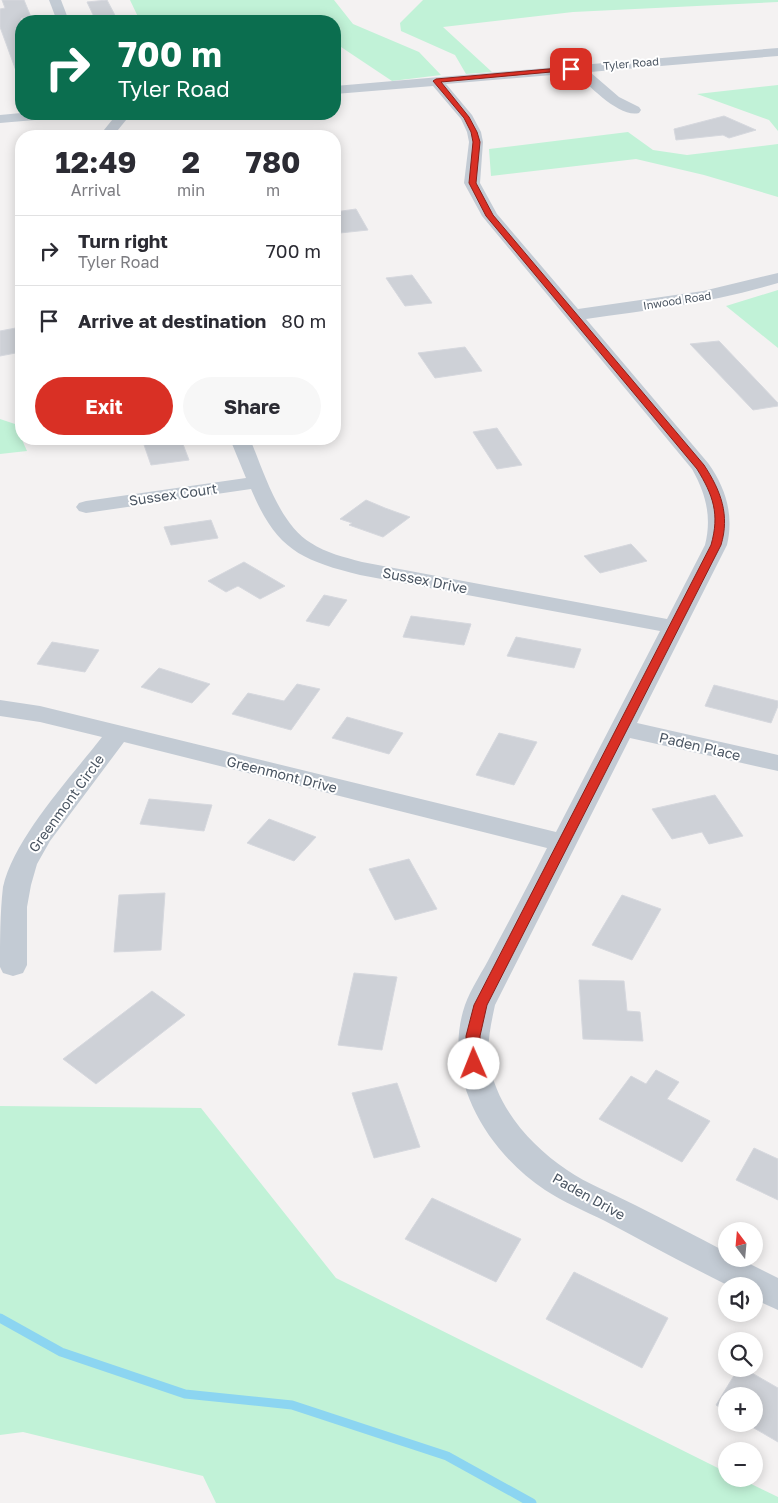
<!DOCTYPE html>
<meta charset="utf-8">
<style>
:root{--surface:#fff;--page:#f7f7f7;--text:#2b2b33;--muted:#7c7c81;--line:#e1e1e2;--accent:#d93025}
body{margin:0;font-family:"Golos Text",sans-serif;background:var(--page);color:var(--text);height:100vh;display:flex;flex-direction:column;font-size:19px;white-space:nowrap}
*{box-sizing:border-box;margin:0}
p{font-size:16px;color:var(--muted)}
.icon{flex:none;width:28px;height:28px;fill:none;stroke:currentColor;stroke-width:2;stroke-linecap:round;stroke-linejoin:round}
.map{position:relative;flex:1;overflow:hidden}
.sheet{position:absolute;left:15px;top:130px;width:326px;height:315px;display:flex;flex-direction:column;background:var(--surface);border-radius:20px;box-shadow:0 2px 12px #0003}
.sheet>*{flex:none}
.top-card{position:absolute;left:15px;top:15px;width:326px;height:105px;border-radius:20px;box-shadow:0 2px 12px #0003;background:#0b6e4f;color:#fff;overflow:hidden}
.needle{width:32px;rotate:344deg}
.fabs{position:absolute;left:718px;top:1222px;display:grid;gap:10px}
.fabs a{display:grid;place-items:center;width:45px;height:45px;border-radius:50%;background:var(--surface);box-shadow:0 2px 12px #0003;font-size:25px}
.pin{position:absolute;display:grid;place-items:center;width:42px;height:42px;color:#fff;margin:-21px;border-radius:10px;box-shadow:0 2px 8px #0006}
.me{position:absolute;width:55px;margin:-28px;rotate:359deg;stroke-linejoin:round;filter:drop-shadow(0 0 4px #0008)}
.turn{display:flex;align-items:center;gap:18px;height:105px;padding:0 20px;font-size:22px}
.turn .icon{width:65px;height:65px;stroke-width:2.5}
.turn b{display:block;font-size:35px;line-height:42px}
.eta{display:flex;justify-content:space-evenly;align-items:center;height:85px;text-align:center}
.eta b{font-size:30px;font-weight:700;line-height:35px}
.primary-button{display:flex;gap:10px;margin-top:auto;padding:10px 20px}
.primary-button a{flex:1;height:58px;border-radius:30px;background:var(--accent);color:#fff;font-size:20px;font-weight:700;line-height:58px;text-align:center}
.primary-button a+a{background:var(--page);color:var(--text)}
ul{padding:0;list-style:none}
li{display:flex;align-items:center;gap:15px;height:70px;padding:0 20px;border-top:1px solid var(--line)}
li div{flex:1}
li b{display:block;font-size:19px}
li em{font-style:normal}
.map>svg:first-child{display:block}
.green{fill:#c1f2d7}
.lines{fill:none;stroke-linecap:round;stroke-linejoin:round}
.stream{stroke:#8cd5f1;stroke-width:9}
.building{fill:#ced1d7;stroke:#d6d8de}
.minor{fill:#c3cbd4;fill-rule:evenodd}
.route{fill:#d93025;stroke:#8d1f18}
.labels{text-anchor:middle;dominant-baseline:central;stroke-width:4;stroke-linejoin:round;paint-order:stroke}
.far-street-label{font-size:11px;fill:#495461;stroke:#fff}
.street-label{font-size:14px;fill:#495461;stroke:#fff}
</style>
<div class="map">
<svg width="778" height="1503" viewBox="0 0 778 1503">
<rect width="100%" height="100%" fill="#f4f2f2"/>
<g class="green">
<polygon points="130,0 334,0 353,24 419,52 441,75 392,81 335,43 335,21 140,21"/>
<polygon points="423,0 778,0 778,2 573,12 443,27 492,72 466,74 455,55 401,31 400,23"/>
<polygon points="778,85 778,131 769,120 697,94"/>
<polygon points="628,132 653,150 687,155 778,144 778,197 704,175 636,159 491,176 489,149"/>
<polygon points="778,290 778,348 726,306"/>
<polygon points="0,419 15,424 27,451 0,454"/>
<polygon points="0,1106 201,1108 336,1278 726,1472 726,1479 741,1479 778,1497 778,1503 216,1503 203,1476 23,1432 0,1435"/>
</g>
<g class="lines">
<polyline class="stream" points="0,1318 61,1352 185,1394 292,1405 447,1456 532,1503"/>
</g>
<g class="building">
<polygon points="2,0 24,0 31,17 21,18 21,78 19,79 0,27 0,9 5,8"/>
<polygon points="107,0 118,21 96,21 87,2"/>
<polygon points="724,116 756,130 729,138 723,135 676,140 674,129"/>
<polygon points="356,209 368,230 340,233 335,224 335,212"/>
<polygon points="412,275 432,303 405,306 386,278"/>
<polygon points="21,327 21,352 0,356 0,331"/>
<polygon points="719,341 778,403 778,406 753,410 690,344"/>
<polygon points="465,347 482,371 435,378 418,353"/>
<polygon points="497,428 522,465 497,469 473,432"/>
<polygon points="142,439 181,439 189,460 151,465"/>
<polygon points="366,500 385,508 410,517 383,537 349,525 352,523 340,519"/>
<polygon points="211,520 218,538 171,545 164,527"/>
<polygon points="631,544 647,561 600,573 584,556"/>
<polygon points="244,562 285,586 260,599 238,586 226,592 208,581"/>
<polygon points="324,595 347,600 329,626 306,621"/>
<polygon points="411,616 471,624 464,645 403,637"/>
<polygon points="516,637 581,649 574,668 507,656"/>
<polygon points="52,642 99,650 85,672 37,664"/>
<polygon points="159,668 210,684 192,703 141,687"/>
<polygon points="297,684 320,689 291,730 232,714 248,693 284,701"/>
<polygon points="714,685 778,701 778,706 771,723 705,706"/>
<polygon points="347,717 403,733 389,754 332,738"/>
<polygon points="499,733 537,742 514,785 476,775"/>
<polygon points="715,795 743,836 709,844 702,832 672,839 652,809"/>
<polygon points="149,799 212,805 204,831 140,824"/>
<polygon points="269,819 316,837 294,861 247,843"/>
<polygon points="409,859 437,909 395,920 369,869"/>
<polygon points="165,893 161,950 114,952 119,895"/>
<polygon points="622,895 661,909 632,960 592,945"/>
<polygon points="354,973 397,977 382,1050 338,1045"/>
<polygon points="579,980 624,981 627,1011 640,1012 643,1041 583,1039"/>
<polygon points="152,991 185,1015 96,1084 63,1059"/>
<polygon points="656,1070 679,1082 667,1099 710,1121 682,1162 599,1119 631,1076 646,1084"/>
<polygon points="397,1083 420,1147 374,1158 352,1093"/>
<polygon points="754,1148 778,1159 778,1200 736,1180"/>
<polygon points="432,1198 521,1239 496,1282 405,1239"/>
<polygon points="574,1272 668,1318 642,1368 546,1319"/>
<polygon points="738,1369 745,1369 778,1388 778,1442 747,1424 754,1424 754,1396 726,1396 726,1411 716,1405"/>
</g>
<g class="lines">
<g class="minor">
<polygon points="49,0 61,0 69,21 57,21"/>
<path d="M778,48V56L590,72L619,97L639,107L641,110L639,113C619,118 589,85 575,73L446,84L472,115L481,132L483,142L480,183L497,214L578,309L703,291L778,273V283C715,302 651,310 586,319L708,463C726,488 734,515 727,545L637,723L778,755V771L630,738L495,1005C491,1024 487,1041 489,1061C496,1107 530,1145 567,1170C587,1184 612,1193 635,1205C665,1220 696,1236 726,1252V1259H740L778,1278V1310L754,1299V1286H729C687,1265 646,1243 605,1221C585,1211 563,1202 545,1190C486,1151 441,1075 465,1005C471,988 483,971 491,955C510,919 529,884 547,848L124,742L50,841L37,864L31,885L27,907V965L23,973L13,976L3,973L0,967C0,941 0,913 3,887C14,838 71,777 102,737L40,722L0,716V700L40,706L556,832L660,631L360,575C300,560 276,549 251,489L86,513L79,511L76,507L79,503L86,501L246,478L230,439H250C264,472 279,524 311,543C326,553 344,557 362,562L667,619L705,545C712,517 706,494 692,469L482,216L464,183L469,142L467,132L461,119L433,86L335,94V86Z"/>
<polygon points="21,113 21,114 65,114 58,118 0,123 0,115"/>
<polygon points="117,114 131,114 113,136 99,136"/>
</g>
</g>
<path class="route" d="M571,67L573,70L441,82L469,117L477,132L480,142L476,183L493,215L704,465C721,491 730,515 721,545L487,1005L480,1036L481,1064L479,1068L474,1069L469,1068L467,1064L466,1036L474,1005L711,545C720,514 713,495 697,469L486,216L469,183L473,142L471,132L464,118L433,81L436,79Z"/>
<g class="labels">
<g class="far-street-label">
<text transform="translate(631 63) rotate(-5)">Tyler Road</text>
<text transform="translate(677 300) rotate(-9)">Inwood Road</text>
</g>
<g class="street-label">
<text transform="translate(173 494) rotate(-8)">Sussex Court</text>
<text transform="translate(425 580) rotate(11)">Sussex Drive</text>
<text transform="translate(700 746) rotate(13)">Paden Place</text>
<text transform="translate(282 774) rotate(14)">Greenmont Drive</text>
<text transform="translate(66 803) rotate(-54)">Greenmont Circle</text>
<text transform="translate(589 1196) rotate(29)">Paden Drive</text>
</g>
</g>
</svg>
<div class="fabs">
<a><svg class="needle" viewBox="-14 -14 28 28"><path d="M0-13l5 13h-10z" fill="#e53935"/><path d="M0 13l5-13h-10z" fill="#7c7c81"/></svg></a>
<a><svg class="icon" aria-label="sound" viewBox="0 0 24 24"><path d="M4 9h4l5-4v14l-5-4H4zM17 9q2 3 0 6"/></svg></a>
<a><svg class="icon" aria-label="search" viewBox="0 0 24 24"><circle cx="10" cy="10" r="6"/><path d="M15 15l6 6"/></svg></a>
<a>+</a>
<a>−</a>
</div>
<div class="pin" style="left:571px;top:69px;background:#d93025"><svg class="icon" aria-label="arrive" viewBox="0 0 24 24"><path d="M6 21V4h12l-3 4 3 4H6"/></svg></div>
<svg class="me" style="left:474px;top:1064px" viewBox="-20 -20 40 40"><circle r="19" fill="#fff"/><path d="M0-13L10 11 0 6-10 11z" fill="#d93025"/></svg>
<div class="top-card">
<div class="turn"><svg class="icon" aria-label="right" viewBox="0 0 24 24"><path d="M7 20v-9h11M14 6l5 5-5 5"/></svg><div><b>700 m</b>Tyler Road</div></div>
</div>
<section class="sheet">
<div class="eta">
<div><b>12:49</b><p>Arrival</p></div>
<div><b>2</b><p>min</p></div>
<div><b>780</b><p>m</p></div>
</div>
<ul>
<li><svg class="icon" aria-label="right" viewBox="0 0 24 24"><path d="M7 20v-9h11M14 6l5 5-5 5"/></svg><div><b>Turn right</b><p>Tyler Road</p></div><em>700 m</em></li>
<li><svg class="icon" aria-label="arrive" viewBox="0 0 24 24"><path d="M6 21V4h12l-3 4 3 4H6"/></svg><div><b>Arrive at destination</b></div><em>80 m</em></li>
</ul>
<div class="primary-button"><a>Exit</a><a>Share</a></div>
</section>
</div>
